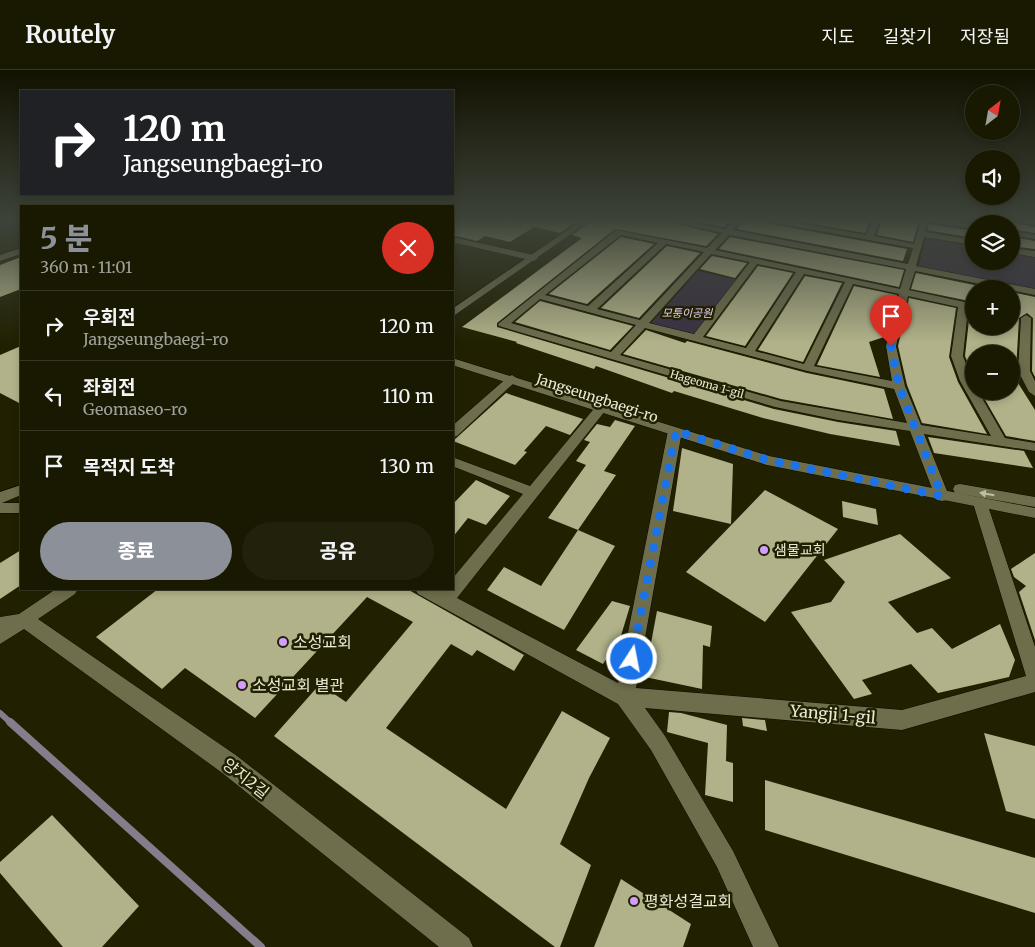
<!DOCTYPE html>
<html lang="ko">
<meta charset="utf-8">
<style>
:root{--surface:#191902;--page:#22220c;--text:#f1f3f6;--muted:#9fa099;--line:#373824;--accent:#8c9099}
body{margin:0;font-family:Merriweather,"Noto Sans KR",serif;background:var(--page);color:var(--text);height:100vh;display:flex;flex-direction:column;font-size:19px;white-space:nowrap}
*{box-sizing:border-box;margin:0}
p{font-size:16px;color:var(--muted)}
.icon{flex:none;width:28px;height:28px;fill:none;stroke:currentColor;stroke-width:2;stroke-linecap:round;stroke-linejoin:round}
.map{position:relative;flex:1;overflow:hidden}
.side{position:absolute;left:20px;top:135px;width:434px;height:385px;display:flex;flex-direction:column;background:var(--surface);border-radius:0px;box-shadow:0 2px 8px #0003,0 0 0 1px var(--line)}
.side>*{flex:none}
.banner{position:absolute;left:20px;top:20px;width:434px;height:105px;border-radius:0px;box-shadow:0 2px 8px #0003,0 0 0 1px var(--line);background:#202124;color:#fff;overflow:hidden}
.needle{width:32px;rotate:31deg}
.controls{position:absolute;left:965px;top:15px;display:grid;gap:10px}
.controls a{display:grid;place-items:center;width:55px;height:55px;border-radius:50%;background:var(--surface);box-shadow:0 2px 8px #0003,0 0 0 1px var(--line);font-size:25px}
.pin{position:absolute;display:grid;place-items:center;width:42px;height:42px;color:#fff;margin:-51px -21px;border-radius:50% 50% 50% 0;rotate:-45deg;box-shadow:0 0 5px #0007}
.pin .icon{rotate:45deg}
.me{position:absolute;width:55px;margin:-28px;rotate:11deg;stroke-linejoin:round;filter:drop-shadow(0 0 4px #0008)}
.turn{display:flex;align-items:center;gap:18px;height:105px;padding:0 20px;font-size:22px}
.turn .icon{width:65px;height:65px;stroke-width:2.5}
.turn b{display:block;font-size:35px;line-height:42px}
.round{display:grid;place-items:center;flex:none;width:52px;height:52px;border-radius:26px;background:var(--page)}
.overview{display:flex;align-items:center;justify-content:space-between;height:85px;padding:0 20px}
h1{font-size:30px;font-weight:800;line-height:38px;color:var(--accent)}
.action{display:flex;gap:10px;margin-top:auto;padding:10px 20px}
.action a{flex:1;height:58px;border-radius:30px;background:var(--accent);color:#fff;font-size:20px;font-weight:800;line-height:58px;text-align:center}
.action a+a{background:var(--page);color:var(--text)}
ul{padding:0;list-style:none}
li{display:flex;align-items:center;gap:15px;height:70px;padding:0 20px;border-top:1px solid var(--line)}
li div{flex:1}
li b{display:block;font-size:19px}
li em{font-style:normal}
header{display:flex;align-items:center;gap:30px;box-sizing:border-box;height:70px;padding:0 25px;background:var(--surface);border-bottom:1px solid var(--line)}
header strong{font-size:24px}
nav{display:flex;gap:28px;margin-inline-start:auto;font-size:18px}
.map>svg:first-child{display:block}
.green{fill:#3a3144}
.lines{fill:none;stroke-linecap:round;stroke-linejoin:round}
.stream-far1{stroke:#877c8c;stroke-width:6}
.stream{stroke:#877c8c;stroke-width:8}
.building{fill:#b1b289}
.minor-casing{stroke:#0b0a00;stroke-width:1}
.tertiary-casing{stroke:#0b0a00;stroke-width:1}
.minor{fill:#6e6e4d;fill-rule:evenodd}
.tertiary{fill:#6e6e4d;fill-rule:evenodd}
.oneway{fill:#bdbea6}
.route{stroke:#1a73e8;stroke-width:9;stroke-dasharray:0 16.2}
.poi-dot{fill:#d19dfe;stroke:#212102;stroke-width:2}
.labels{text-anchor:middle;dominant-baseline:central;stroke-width:5;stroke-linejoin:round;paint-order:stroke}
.far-park-label{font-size:11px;font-style:italic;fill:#e2caf9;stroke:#212102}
.far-street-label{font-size:11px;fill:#e8e9d6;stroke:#212102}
.street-label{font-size:14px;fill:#e8e9d6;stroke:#212102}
.poi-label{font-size:14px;fill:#e8e9d6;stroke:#212102;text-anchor:start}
.near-poi-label{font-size:16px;fill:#e8e9d6;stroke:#212102;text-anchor:start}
.near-street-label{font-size:16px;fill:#e8e9d6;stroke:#212102}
</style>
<header>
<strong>Routely</strong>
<nav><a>지도</a><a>길찾기</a><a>저장됨</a></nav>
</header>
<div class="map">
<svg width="1035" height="877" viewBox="0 0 1035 877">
<rect width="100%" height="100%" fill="#212102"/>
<g class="green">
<polygon points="926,168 974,176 974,191 1011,191 1011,183 1035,187 1035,221 918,198"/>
<polygon points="698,201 737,210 695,266 651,253"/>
</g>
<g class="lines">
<polyline class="stream-far1" points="0,643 11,653"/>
<polyline class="stream" points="10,652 261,877"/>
</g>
<g class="building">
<polygon points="452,150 468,153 468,150 579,150 560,163 534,157 510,172 485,166 477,171 452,165"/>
<polygon points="593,150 661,150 718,164 706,176 615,159 497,253 497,257 774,339 838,352 896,361 900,376 830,364 763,348 674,321 672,323 596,296 594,299 516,273 517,272 462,257 582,168 572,165"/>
<polygon points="689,150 731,150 724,157"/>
<polygon points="744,150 764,150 770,154 907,179 903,191 737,159"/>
<polygon points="792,150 870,150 865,163"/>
<polygon points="882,150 919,150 913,172 877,165"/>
<polygon points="1011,152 1035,157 1035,163 1011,159"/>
<polygon points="929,154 974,161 974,168 927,160"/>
<polygon points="621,167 654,174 587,234 549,224"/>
<polygon points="730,167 904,200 899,217 719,179"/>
<polygon points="1011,167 1035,171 1035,179 1011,176"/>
<polygon points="667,176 700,183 639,248 601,238"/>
<polygon points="712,186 747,193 735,208 700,199"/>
<polygon points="21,187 21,219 0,227 0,195"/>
<polygon points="758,196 793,203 745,276 706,266"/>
<polygon points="916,203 974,215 974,232 911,219"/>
<polygon points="805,206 842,213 803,292 758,280"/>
<polygon points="854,216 897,225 887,266 869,272 880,307 817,295"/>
<polygon points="1011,222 1035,227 1035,307 1032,301 1033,248 1027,243 1019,248 1016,301 1019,306 1013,305 1035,340 1035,371 1006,366 980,321 1011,321 1011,282 986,276 985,284 974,284 974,308 965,286 970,241 974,242 974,256 1011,256"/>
<polygon points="909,228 956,238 949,287 958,312 987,364 922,353 907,315 898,276"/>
<polygon points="540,231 633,256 610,280 515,252"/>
<polygon points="646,260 685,273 687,271 807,303 884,319 893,349 781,329 623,284"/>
<polygon points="21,276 21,334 0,323 0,285"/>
<polygon points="506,323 583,349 570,365 546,356 524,381 527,382 515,395 453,371"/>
<polygon points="615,350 635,356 604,401 616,405 578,460 548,448 586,395 576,391 590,372 584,370 597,354 610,357"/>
<polygon points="928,367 1024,381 1033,398 934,383"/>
<polygon points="682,378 733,394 731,454 673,441"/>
<polygon points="476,410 510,426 486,455 468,448 452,468 452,435"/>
<polygon points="765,420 838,459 765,552 686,502"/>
<polygon points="842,431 876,439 878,455 843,447"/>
<polygon points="578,460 615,476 564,560 487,520 504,497 541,516"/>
<polygon points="900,464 951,508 888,532 917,563 932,558 952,579 1000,554 1015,590 1009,607 938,623 911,594 862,610 872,624 854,629 791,542 831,532 845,512 824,490"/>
<polygon points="21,480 21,515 0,529 0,493"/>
<polygon points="1035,483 1035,570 1019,522 1026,516 1014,507 1011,499"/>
<polygon points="158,519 407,519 524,585 514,601 477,580 472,586 451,574 386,658 506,739 562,641 610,668 589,708 560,774 591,795 560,877 555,877 274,666 320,614 346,632 413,552 367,527 255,648 185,598 162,619 96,567"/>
<polygon points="612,531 630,536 620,569 603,594 576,580"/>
<polygon points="657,541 712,556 710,577 703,575 702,619 645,607 648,573 651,573"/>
<polygon points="669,642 681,643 727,655 726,691 733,693 733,732 705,725 708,673 667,662"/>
<polygon points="742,648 765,650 767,661 743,656"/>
<polygon points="984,663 1035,676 1035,749 1006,741"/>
<polygon points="765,710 1035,788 1035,843 765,760"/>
<polygon points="52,745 139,836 102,877 63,877 0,803 0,792"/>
<polygon points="621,809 691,854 683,877 594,877"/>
</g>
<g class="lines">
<g class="minor-casing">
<g id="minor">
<path d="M663,150H679L725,159L734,150H742L733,160L908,194L913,178L770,152L766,150H782L866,165L872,150H880L874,166L914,174L921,150H944L974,155V159L928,152L925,162L974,170V175L924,167L916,196L1035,219V225L915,201L909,220L974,234V240L968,239L963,286L974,314V321H978L1005,368L1035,373V381L924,364L949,426L947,430L942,431L937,430L935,426L910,361L838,350L775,337L499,256L498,254L616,160L707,178L722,163ZM621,165L658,173L588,236L545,225ZM729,165L906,199L900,219L715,180ZM666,174L704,182L640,250L597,239ZM711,184L750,192L694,264L649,253ZM757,194L796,202L746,278L703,267ZM804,204L845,212L804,294L755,281ZM853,214L899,224L886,276L892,311L814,296ZM908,226L958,237L951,286L960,311L991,366L921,355L905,316L896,276ZM540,229L636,255L611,282L511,253ZM645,258L807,301L894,319L907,353L781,331L620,285Z"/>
<polygon points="1012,150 1035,151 1035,155"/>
<polygon points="1011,161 1035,165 1035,169 1011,165"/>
<polygon points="452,167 534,185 538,188 534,191 452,172"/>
<polygon points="21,178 21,184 0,191 0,185"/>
<polygon points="1011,178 1035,181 1035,187 1011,183"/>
<polygon points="1026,245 1031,248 1030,301 1035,311 1035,326 1029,322 1018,301 1021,248"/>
<polygon points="512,305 518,309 516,311 457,366 452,367 452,356 508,307"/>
<polygon points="601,334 607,338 605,341 457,528 618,613 668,361 675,357 682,361 636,618 902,640 1026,606 973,433 975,429 980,428 985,429 987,433 1035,577 1035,622 902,660 645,638 665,666 733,781 779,877 753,877 717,797 651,680 618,634 418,524 415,519 439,519 442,521 444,519 452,519 452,509 523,424 452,396 452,387 530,416 597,335"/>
<polygon points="21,415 21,425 2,433 21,433 21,443 0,443 0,422"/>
<polygon points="56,519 78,519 75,524 38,549 237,686 469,868 473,877 439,877 221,702 24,559 0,574 0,547 19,544"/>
</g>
</g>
<g class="tertiary-casing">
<g id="tertiary">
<polygon points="582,150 591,150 452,247 452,239"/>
<polygon points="452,288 769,386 1035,438 1035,448 767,395 452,295"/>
<polygon points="960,414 1035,427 1035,437 955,423 953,419 955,415"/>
</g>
</g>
<use href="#minor" class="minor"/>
<use href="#tertiary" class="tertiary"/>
</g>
<defs><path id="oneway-solid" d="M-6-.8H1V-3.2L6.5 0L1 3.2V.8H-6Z" transform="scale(1.25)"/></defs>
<use class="oneway" href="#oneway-solid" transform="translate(987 424) rotate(-170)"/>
<linearGradient id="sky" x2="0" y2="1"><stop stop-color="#121201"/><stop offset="0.55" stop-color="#3d4339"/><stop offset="1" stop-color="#3d4339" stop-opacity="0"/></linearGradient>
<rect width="1035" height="273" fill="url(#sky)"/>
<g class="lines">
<polyline class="route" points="632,589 676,361 767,390 942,426 899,316 891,276"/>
</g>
<g class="poi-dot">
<circle cx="764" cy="480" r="5"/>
<circle cx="283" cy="572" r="5"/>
<circle cx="242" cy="615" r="5"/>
<circle cx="634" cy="831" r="5"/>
</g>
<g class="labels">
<g class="far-park-label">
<text x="687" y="243">모퉁이공원</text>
</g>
<g class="far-street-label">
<text transform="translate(707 314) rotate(16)">Hageoma 1-gil</text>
</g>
<g class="street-label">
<text transform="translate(597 328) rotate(18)">Jangseungbaegi-ro</text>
</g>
<g class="poi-label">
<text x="774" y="480">샘물교회</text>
</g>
<g class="near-poi-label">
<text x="293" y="572">소성교회</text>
<text x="252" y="615">소성교회 별관</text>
<text x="644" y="831">평화성결교회</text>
</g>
<g class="near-street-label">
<text transform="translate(833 644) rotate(5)">Yangji 1-gil</text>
<text transform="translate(246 708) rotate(38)">양지2길</text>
</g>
</g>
</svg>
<div class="controls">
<a><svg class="needle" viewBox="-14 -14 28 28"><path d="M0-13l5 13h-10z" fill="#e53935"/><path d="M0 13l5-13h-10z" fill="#9fa099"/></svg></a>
<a><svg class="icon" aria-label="sound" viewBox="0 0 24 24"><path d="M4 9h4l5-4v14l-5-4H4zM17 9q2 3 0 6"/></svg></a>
<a><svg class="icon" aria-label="layers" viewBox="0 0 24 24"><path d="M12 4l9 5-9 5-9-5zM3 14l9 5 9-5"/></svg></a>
<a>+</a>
<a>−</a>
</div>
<div class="pin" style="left:891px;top:276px;background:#d93025"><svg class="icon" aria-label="arrive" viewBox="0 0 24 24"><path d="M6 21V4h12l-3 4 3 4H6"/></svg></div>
<svg class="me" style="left:632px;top:589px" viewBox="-20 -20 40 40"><circle r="17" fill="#1a73e8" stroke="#fff" stroke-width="3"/><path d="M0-11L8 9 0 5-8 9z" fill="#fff"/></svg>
<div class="banner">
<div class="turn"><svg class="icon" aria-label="right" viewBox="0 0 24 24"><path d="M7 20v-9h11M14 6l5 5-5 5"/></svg><div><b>120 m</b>Jangseungbaegi-ro</div></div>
</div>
<section class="side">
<div class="overview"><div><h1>5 분</h1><p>360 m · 11:01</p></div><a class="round" style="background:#d93025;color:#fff"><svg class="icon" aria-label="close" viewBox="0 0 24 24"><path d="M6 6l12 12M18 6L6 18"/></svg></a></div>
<ul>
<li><svg class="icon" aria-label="right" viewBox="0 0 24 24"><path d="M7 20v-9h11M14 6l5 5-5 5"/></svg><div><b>우회전</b><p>Jangseungbaegi-ro</p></div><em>120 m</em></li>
<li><svg class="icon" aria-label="left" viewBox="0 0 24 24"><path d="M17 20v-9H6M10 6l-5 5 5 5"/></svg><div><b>좌회전</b><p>Geomaseo-ro</p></div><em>110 m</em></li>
<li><svg class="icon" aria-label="arrive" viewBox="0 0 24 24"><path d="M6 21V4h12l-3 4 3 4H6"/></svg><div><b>목적지 도착</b></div><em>130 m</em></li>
</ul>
<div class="action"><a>종료</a><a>공유</a></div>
</section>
</div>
